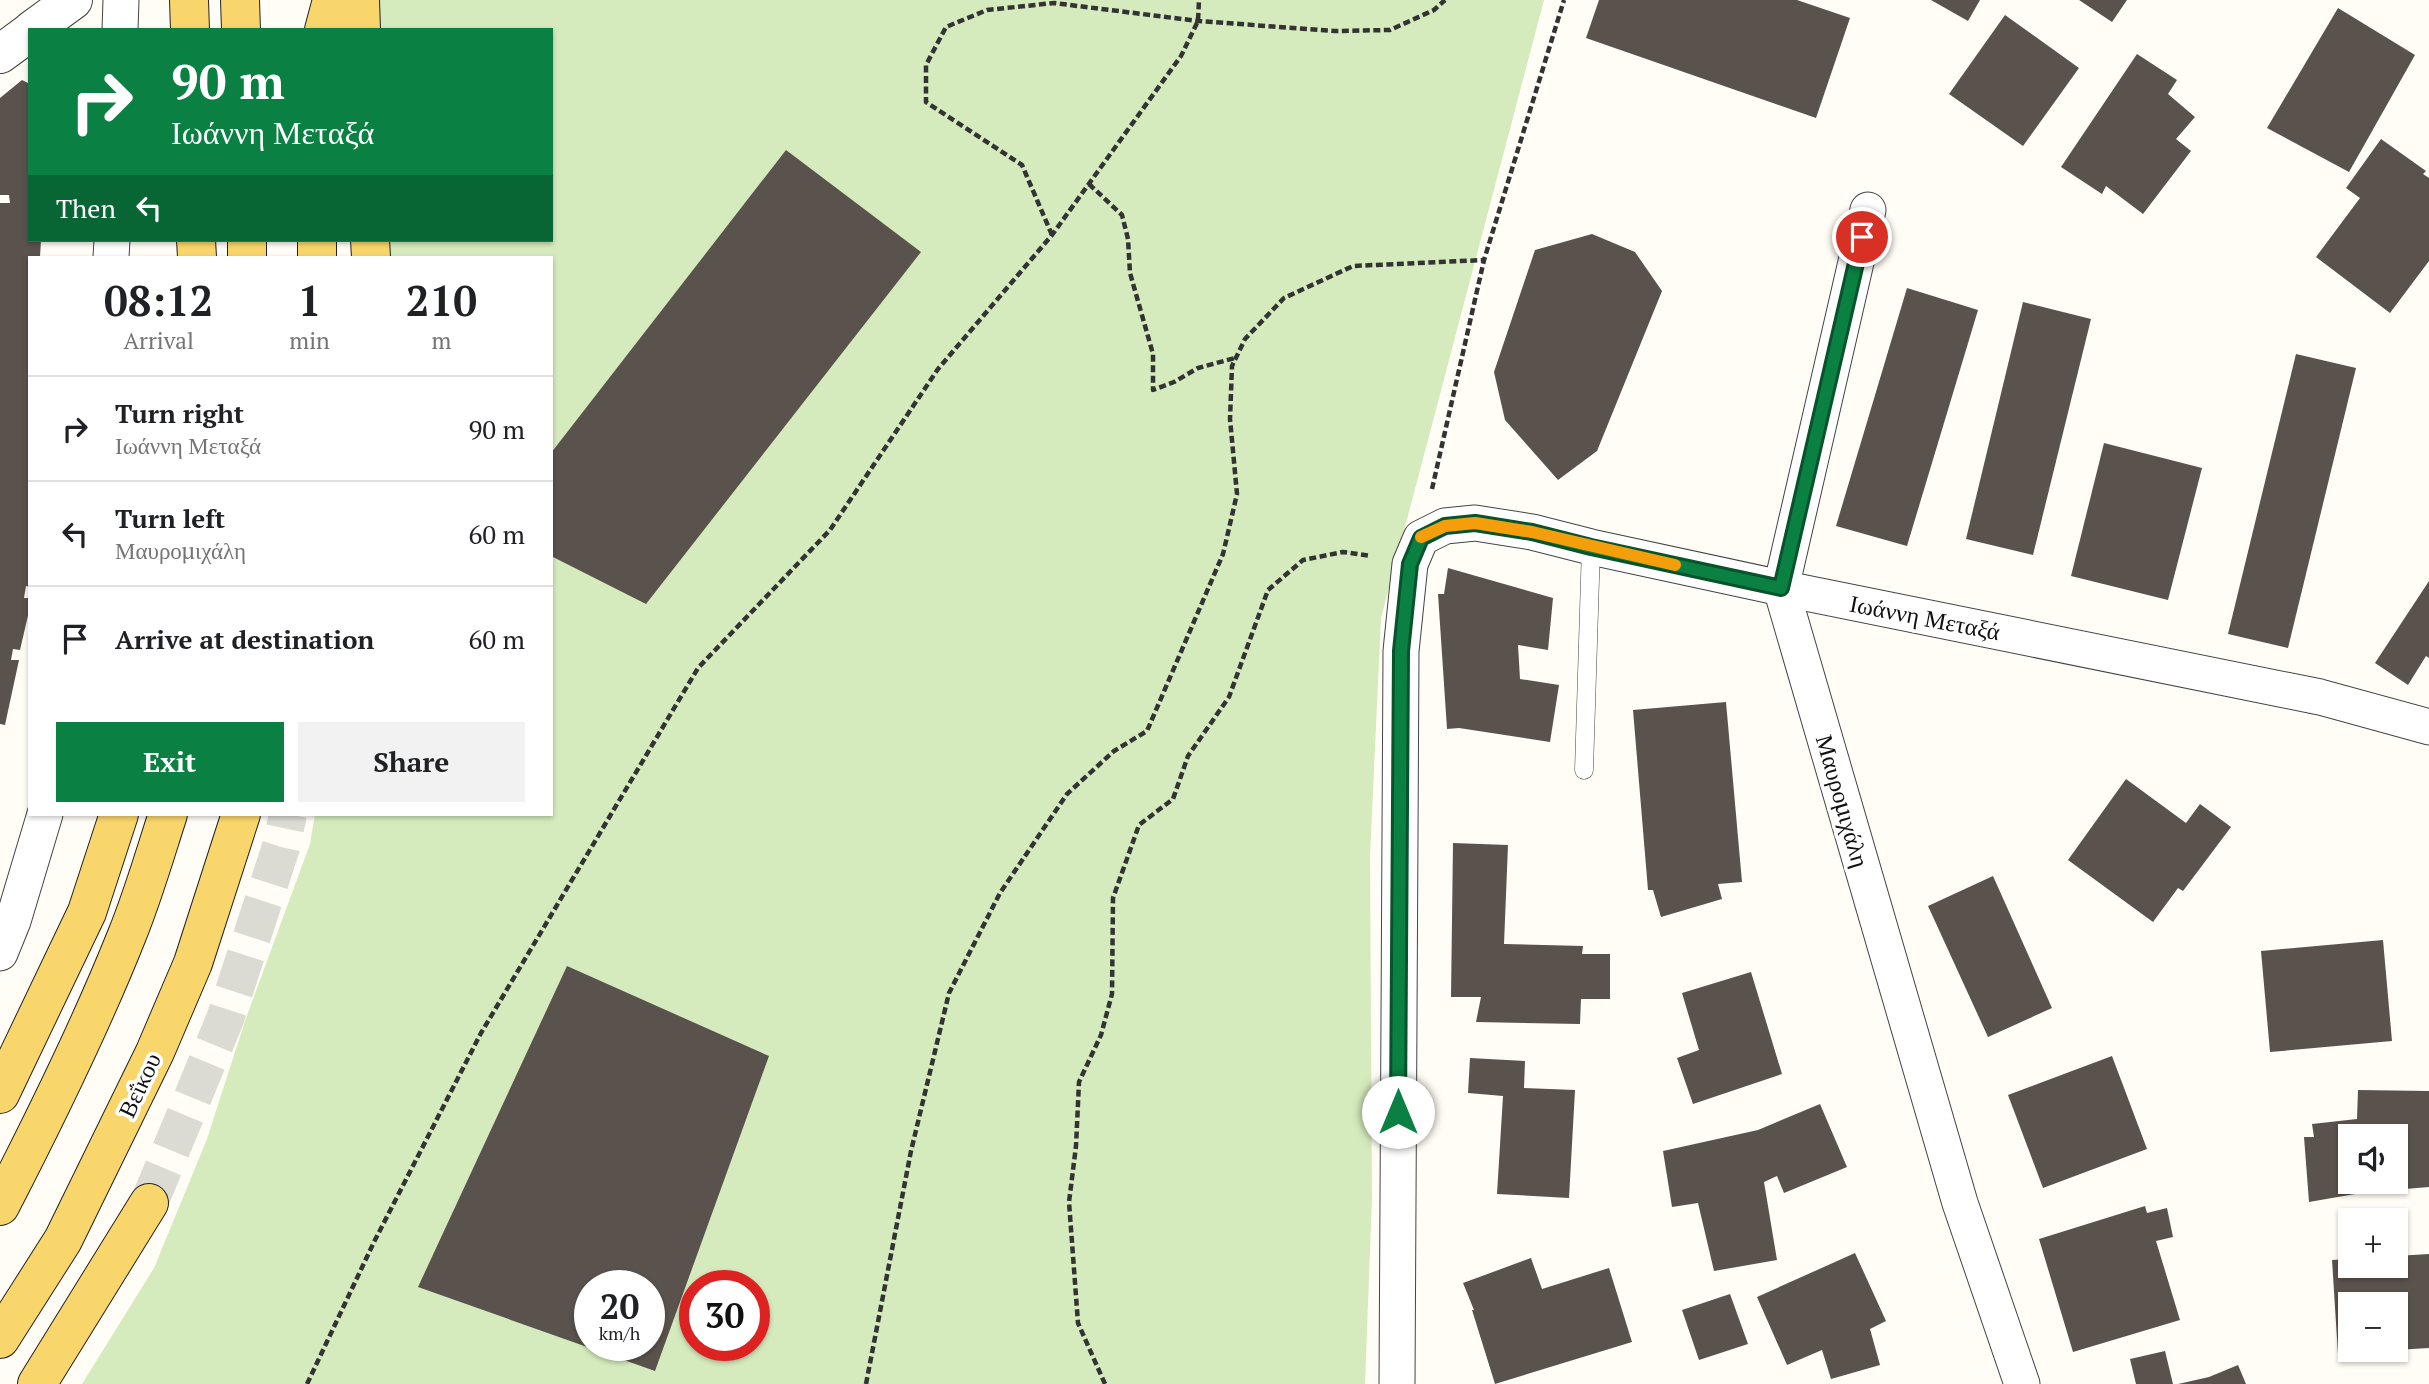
<!DOCTYPE html>
<meta charset="utf-8">
<style>
:root{--surface:#fff;--page:#f2f2f2;--text:#202124;--muted:#757577;--line:#e0e0e0;--accent:#0b8043}
body{margin:0;font-family:"PT Serif",serif;background:var(--page);color:var(--text);height:100vh;display:flex;flex-direction:column;font-size:26px;white-space:nowrap}
*{box-sizing:border-box;margin:0}
p{font-size:23px;color:var(--muted)}
.icon{flex:none;width:38px;height:38px;fill:none;stroke:currentColor;stroke-width:2;stroke-linecap:round;stroke-linejoin:round}
.map{position:relative;flex:1;overflow:hidden}
.panel{position:absolute;left:28px;top:256px;width:525px;height:560px;display:flex;flex-direction:column;background:var(--surface);border-radius:0px;box-shadow:0 2px 5px #0004}
.panel>*{flex:none}
.guide{position:absolute;left:28px;top:28px;width:525px;height:214px;border-radius:0px;box-shadow:0 2px 5px #0004;background:#0b8043;color:#fff;overflow:hidden}
.controls{position:absolute;left:2338px;top:1124px;display:grid;gap:14px}
.controls a{display:grid;place-items:center;width:70px;height:70px;border-radius:0px;background:var(--surface);box-shadow:0 2px 5px #0004;font-size:35px}
.speed{position:absolute;left:574px;top:1270px;display:flex;gap:14px;font-size:35px;font-weight:700;text-align:center}
.speed>*{display:grid;place-content:center;width:91px;height:91px;border-radius:50%;background:var(--surface);box-shadow:0 2px 5px #0004;line-height:1}
.speed small{font-size:18px;font-weight:400}
.speed .limit{border:10px solid #d22;background:#fff;color:#111}
.pin{position:absolute;display:grid;place-items:center;width:60px;height:60px;color:#fff;margin:-30px;border:4px solid #fff;border-radius:50%;box-shadow:0 2px 7px #0007}
.me{position:absolute;width:77px;margin:-38px;rotate:0deg;stroke-linejoin:round;filter:drop-shadow(0 0 5px #0008)}
.turn{display:flex;align-items:center;gap:24px;height:147px;padding:0 28px;font-size:32px}
.turn .icon{width:91px;height:91px;stroke-width:2.5}
.turn b{display:block;font-size:49px;line-height:60px}
.then{display:flex;align-items:center;height:66px;padding:0 28px;background:#0003;gap:14px;font-size:26px}
.eta{display:flex;justify-content:space-evenly;align-items:center;height:119px;text-align:center}
.eta b{font-size:42px;font-weight:700;line-height:49px}
.button{display:flex;gap:14px;margin-top:auto;padding:14px 28px}
.button a{flex:1;height:80px;border-radius:0px;background:var(--accent);color:#fff;font-size:28px;font-weight:700;line-height:80px;text-align:center}
.button a+a{background:var(--page);color:var(--text)}
ul{padding:0;list-style:none}
li{display:flex;align-items:center;gap:21px;height:105px;padding:0 28px;border-top:2px solid var(--line)}
li div{flex:1}
li b{display:block;font-size:26px}
li em{font-style:normal}
.map>svg:first-child{display:block}
.green{fill:#d5ebbd;fill-rule:evenodd}
.building{fill:#5a524d;fill-rule:evenodd}
.lines{fill:none;stroke-linecap:round;stroke-linejoin:round}
.primary-tunnel{stroke:#dbdad3;stroke-width:38;stroke-dasharray:38 19;stroke-linecap:butt}
.service-casing{stroke:#444;stroke-width:19}
.minor-casing{stroke:#444;stroke-width:37}
.tertiary-casing{stroke:#444;stroke-width:40}
.primary-casing{stroke:#222;stroke-width:40}
.path{stroke:#333;stroke-width:4.5;stroke-dasharray:7 3.5;stroke-linecap:butt}
.service{stroke:#fff;stroke-width:18}
.minor{stroke:#fff;stroke-width:35}
.tertiary{stroke:#fff;stroke-width:38}
.primary{stroke:#f9d66b;stroke-width:38}
.route-casing{stroke:#07532c;stroke-width:18}
.route{stroke:#0b8043;stroke-width:12}
.slow{stroke:#f59e0b;stroke-width:12}
.labels{text-anchor:middle;dominant-baseline:central;stroke-width:7;stroke-linejoin:round;paint-order:stroke}
.street-label{font-size:24px;fill:#111;stroke:#fff}
</style>
<div class="map">
<svg width="2429" height="1384" viewBox="0 0 2429 1384">
<rect width="100%" height="100%" fill="#fffdf5"/>
<path class="green" d="M365,0H1544L1381,618L1370,856L1372,1197L1365,1384H82L154,1268L207,1139L245,1021L310,844L315,814H551V257H376V240H551V30H365ZM590,1286H649V1346H590ZM695,1286H754V1346H695Z"/>
<g class="building">
<polygon points="1599,0 1797,0 1850,18 1816,118 1586,38"/>
<polygon points="1931,0 1980,0 1968,21"/>
<polygon points="2079,0 2127,0 2112,22"/>
<polygon points="2338,8 2415,55 2349,172 2267,128"/>
<polygon points="2005,15 2079,68 2023,146 1949,94"/>
<polygon points="2137,54 2177,80 2168,94 2195,117 2176,139 2191,151 2143,214 2106,186 2102,194 2061,167"/>
<polygon points="22,80 30,84 30,240 41,240 40,257 30,257 30,587 26,586 24,598 30,598 30,607 20,650 13,649 11,660 19,660 5,725 0,724 0,203 10,203 9,195 0,195 0,98"/>
<polygon points="2381,139 2426,171 2423,174 2429,178 2429,261 2390,313 2316,257 2360,198 2346,188"/>
<polygon points="786,150 921,252 646,604 551,556 551,453"/>
<polygon points="1592,234 1635,252 1662,291 1597,451 1558,480 1505,420 1494,372 1535,250"/>
<polygon points="1907,288 1978,310 1907,546 1836,526"/>
<polygon points="2023,302 2091,319 2033,555 1966,539"/>
<polygon points="2296,354 2356,368 2288,648 2228,634"/>
<polygon points="2104,443 2202,468 2168,600 2071,576"/>
<polygon points="1448,568 1553,598 1548,650 1518,645 1520,679 1559,685 1550,742 1459,728 1447,729 1438,594 1444,594"/>
<polygon points="2429,581 2429,658 2426,656 2408,685 2375,663"/>
<polygon points="1726,702 1742,882 1718,884 1722,899 1661,917 1653,890 1648,890 1633,710"/>
<polygon points="2126,779 2186,823 2200,804 2231,827 2183,891 2178,888 2153,922 2068,860"/>
<polygon points="1453,843 1508,845 1504,944 1583,946 1582,954 1610,954 1610,999 1581,999 1580,1024 1476,1022 1481,997 1451,997"/>
<polygon points="1993,876 2052,1008 1988,1037 1928,906"/>
<polygon points="2383,940 2392,1041 2270,1052 2261,951"/>
<path d="M567,966L769,1056L655,1371L418,1287ZM590,1286H649V1346H590Z"/>
<polygon points="1751,972 1782,1074 1693,1104 1677,1058 1699,1050 1682,993"/>
<polygon points="2112,1056 2147,1149 2043,1188 2008,1095"/>
<polygon points="1470,1058 1525,1061 1524,1088 1575,1090 1569,1198 1497,1194 1503,1096 1468,1093"/>
<polygon points="2358,1090 2429,1091 2429,1187 2405,1189 2404,1170 2396,1170 2396,1136 2350,1136 2350,1181 2354,1181 2355,1194 2309,1202 2304,1137 2314,1137 2312,1124 2357,1119"/>
<polygon points="1820,1104 1847,1167 1784,1193 1777,1176 1764,1182 1777,1260 1714,1271 1698,1203 1672,1207 1663,1151 1758,1130"/>
<polygon points="2145,1206 2147,1213 2167,1208 2173,1237 2156,1241 2180,1320 2073,1352 2039,1239"/>
<polygon points="1855,1253 1886,1321 1870,1329 1880,1365 1831,1379 1822,1350 1787,1365 1757,1297"/>
<polygon points="2429,1254 2429,1348 2396,1350 2396,1304 2350,1304 2350,1349 2376,1349 2376,1351 2338,1354 2332,1260 2350,1259 2350,1265 2396,1265 2396,1256"/>
<polygon points="1531,1258 1542,1289 1609,1268 1632,1342 1495,1384 1472,1310 1474,1310 1463,1283"/>
<polygon points="1730,1294 1748,1344 1699,1360 1682,1310"/>
<polygon points="2165,1351 2173,1384 2136,1384 2130,1359"/>
<polygon points="2238,1365 2246,1384 2178,1384 2209,1377"/>
</g>
<g class="lines">
<polyline class="primary-tunnel" points="149,1203 225,1019 281,847 288,814"/>
<g class="service-casing">
<polyline id="service" points="1584,770 1591,547"/>
</g>
<g class="minor-casing">
<g id="minor">
<polyline points="120,30 121,0"/>
<polyline points="1868,210 1781,588 1960,1203 2022,1384"/>
<polyline points="111,257 112,240"/>
<polyline points="0,953 13,921 45,814"/>
<polyline points="1397,1384 1401,651 1410,564 1421,538 1445,526 1475,523 1532,532 1591,547 1781,588 2320,697 2429,727"/>
</g>
</g>
<g class="tertiary-casing">
<g id="tertiary">
<polyline points="32,30 73,0"/>
<polyline points="0,54 30,32"/>
</g>
</g>
<g class="primary-casing">
<g id="primary">
<polyline points="189,0 190,30"/>
<polyline points="240,0 241,30"/>
<polyline points="360,0 361,30"/>
<polyline points="324,30 332,0"/>
<polyline points="196,240 197,257"/>
<polyline points="247,240 247,257"/>
<polyline points="370,240 371,257"/>
<polyline points="317,257 317,240"/>
<polyline points="0,1094 87,912 119,814"/>
<path d="M0,1206C46,1117 90,1028 127,935C143,896 155,854 168,814"/>
<polyline points="0,1339 63,1240 155,1052 193,963 241,814"/>
<polyline points="37,1384 149,1203"/>
</g>
</g>
<g class="path">
<polyline points="1089,184 1122,215 1128,239 1130,273 1153,354 1153,390 1174,382 1198,368 1235,358"/>
<polyline points="1052,235 1022,165 926,102 926,65 946,27 987,10 1054,3 1198,21 1335,31 1390,30 1434,10 1445,0"/>
<polyline points="1432,489 1484,260 1564,0"/>
<polyline points="307,1384 374,1242 481,1033 698,668 830,530 938,369 1052,235 1181,56 1198,21 1199,0"/>
<polyline points="866,1384 911,1151 949,993 1000,893 1067,794 1114,751 1147,731 1223,554 1237,494 1230,419 1232,366 1245,339 1284,298 1353,266 1484,260"/>
<polyline points="1105,1384 1078,1323 1069,1202 1076,1146 1079,1082 1101,1035 1112,994 1113,898 1139,825 1173,799 1188,756 1229,697 1268,590 1303,560 1343,552 1371,556"/>
</g>
<use href="#service" class="service"/>
<use href="#minor" class="minor"/>
<use href="#tertiary" class="tertiary"/>
<use href="#primary" class="primary"/>
</g>
<g class="lines">
<g class="route-casing">
<polyline id="route" points="1398,1112 1401,651 1410,564 1421,538 1445,526 1475,523 1532,532 1591,547 1781,588 1862,237"/>
</g>
<use href="#route" class="route"/>
<polyline class="slow" points="1421,537 1445,526 1475,523 1532,532 1675,565"/>
</g>
<g class="labels">
<g class="street-label">
<text transform="translate(1925 617) rotate(11)">Ιωάννη Μεταξά</text>
<text transform="translate(1843 801) rotate(74)">Μαυρομιχάλη</text>
<text transform="translate(139 1085) rotate(-65)">Βεΐκου</text>
</g>
</g>
</svg>
<div class="controls">
<a><svg class="icon" aria-label="sound" viewBox="0 0 24 24"><path d="M4 9h4l5-4v14l-5-4H4zM17 9q2 3 0 6"/></svg></a>
<a>+</a>
<a>−</a>
</div>
<div class="speed"><div>20<small>km/h</small></div><div class="limit">30</div></div>
<div class="pin" style="left:1862px;top:237px;background:#d93025"><svg class="icon" aria-label="arrive" viewBox="0 0 24 24"><path d="M6 21V4h12l-3 4 3 4H6"/></svg></div>
<svg class="me" style="left:1398px;top:1112px" viewBox="-20 -20 40 40"><circle r="19" fill="#fff"/><path d="M0-13L10 11 0 6-10 11z" fill="#0b8043"/></svg>
<div class="guide">
<div class="turn"><svg class="icon" aria-label="right" viewBox="0 0 24 24"><path d="M7 20v-9h11M14 6l5 5-5 5"/></svg><div><b>90 m</b>Ιωάννη Μεταξά</div></div>
<div class="then">Then<svg class="icon" aria-label="left" viewBox="0 0 24 24"><path d="M17 20v-9H6M10 6l-5 5 5 5"/></svg></div>
</div>
<section class="panel">
<div class="eta">
<div><b>08:12</b><p>Arrival</p></div>
<div><b>1</b><p>min</p></div>
<div><b>210</b><p>m</p></div>
</div>
<ul>
<li><svg class="icon" aria-label="right" viewBox="0 0 24 24"><path d="M7 20v-9h11M14 6l5 5-5 5"/></svg><div><b>Turn right</b><p>Ιωάννη Μεταξά</p></div><em>90 m</em></li>
<li><svg class="icon" aria-label="left" viewBox="0 0 24 24"><path d="M17 20v-9H6M10 6l-5 5 5 5"/></svg><div><b>Turn left</b><p>Μαυρομιχάλη</p></div><em>60 m</em></li>
<li><svg class="icon" aria-label="arrive" viewBox="0 0 24 24"><path d="M6 21V4h12l-3 4 3 4H6"/></svg><div><b>Arrive at destination</b></div><em>60 m</em></li>
</ul>
<div class="button"><a>Exit</a><a>Share</a></div>
</section>
</div>
